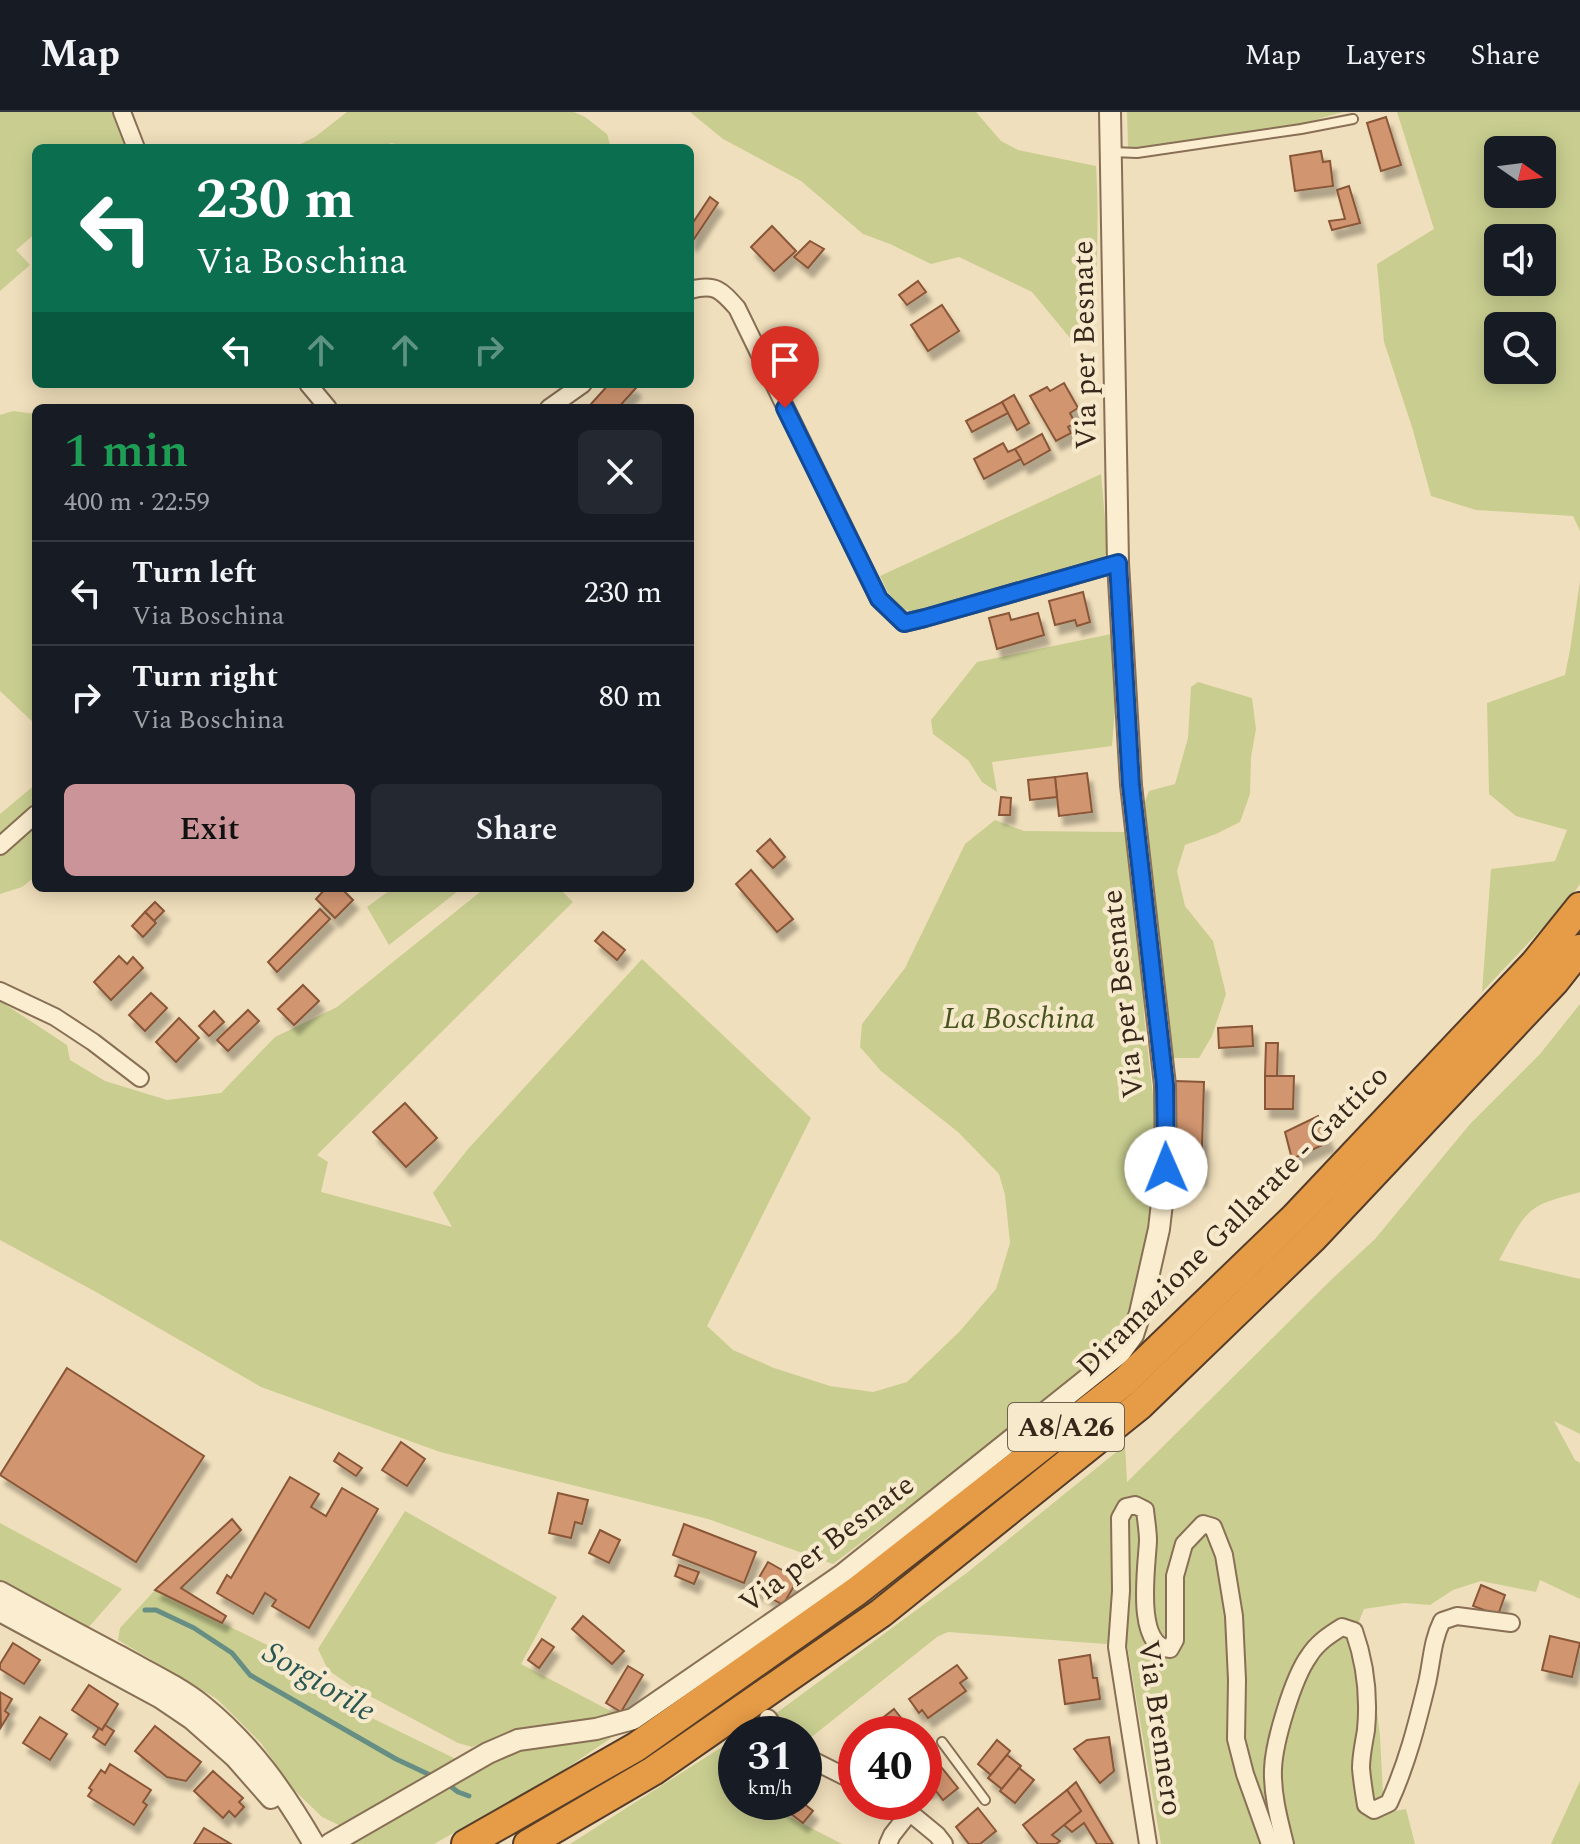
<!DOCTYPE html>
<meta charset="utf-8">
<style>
:root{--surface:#171b24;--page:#242831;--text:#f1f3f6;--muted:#9ea1a6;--line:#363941;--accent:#ca9498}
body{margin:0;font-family:Spectral,serif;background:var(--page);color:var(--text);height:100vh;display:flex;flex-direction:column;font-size:30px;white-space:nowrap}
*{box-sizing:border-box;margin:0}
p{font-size:26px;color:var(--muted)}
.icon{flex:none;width:44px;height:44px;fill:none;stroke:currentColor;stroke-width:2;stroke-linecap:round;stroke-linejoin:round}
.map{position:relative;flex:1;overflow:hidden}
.side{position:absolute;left:32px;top:292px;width:662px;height:488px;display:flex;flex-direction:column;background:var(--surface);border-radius:12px;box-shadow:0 4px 20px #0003}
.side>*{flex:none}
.top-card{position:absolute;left:32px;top:32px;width:662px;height:244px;border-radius:12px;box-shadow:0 4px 20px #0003;background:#0b6e4f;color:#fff;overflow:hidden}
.needle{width:52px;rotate:104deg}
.fabs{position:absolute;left:1484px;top:24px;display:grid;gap:16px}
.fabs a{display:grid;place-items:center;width:72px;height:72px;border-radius:12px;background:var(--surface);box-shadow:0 4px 20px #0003;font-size:40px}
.speed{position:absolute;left:718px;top:1604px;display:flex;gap:16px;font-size:40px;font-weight:700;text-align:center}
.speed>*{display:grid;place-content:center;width:104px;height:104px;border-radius:50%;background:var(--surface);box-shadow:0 4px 20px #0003;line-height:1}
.speed small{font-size:20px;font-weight:400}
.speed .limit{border:12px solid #d22;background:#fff;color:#111}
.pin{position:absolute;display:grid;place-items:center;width:68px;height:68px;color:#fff;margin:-82px -34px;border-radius:50% 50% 50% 0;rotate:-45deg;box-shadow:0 0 8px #0007}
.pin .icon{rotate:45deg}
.me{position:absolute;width:88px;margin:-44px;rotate:359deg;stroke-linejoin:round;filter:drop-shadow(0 0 6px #0008)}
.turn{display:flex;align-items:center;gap:28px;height:168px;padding:0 32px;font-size:36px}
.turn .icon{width:104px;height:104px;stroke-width:2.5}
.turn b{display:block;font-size:56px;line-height:68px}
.lanes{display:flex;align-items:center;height:76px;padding:0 32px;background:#0003;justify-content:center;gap:40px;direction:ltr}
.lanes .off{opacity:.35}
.round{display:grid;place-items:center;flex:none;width:84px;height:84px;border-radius:12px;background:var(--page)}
.overview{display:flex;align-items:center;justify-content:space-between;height:136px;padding:0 32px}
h1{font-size:48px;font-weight:600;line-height:60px;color:#1e9e55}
.primary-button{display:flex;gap:16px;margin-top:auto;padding:16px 32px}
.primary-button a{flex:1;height:92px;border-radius:12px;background:var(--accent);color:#111;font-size:32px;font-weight:600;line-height:92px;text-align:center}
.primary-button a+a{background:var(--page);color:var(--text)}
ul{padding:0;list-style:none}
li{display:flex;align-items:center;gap:24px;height:104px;padding:0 32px;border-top:2px solid var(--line)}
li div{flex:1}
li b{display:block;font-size:30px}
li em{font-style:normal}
header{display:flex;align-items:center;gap:48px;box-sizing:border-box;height:112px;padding:0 40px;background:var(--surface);border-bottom:2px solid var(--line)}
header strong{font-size:38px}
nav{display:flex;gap:44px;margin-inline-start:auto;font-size:28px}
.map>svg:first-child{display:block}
.green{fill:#c9ce90;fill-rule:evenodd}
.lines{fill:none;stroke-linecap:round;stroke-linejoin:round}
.stream{stroke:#678e84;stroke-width:5}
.building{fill:#d1956f;stroke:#895739;stroke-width:2;filter:url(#shadow)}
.service-casing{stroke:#886f55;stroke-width:12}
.minor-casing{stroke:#886f55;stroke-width:20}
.tertiary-casing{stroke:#886f55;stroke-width:24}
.motorway-casing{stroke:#553d2a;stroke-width:32}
.service{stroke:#fbedcf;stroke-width:8}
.minor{stroke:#fbedcf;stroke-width:16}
.tertiary{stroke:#fbedcf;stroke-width:20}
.motorway{stroke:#e69b46;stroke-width:28}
.route-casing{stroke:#114b97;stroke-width:20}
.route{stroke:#1a73e8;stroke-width:14}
.labels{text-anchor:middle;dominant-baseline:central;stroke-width:8;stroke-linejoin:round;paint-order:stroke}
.shield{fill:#f7e9cc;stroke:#70614f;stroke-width:2}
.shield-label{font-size:28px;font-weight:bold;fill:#36271a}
.street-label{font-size:30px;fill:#36271a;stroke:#f7e9cc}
.park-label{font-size:30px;font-style:italic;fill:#485420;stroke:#f7e9cc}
.water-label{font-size:32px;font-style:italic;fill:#295753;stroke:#f7e9cc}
</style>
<header>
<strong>Map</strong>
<nav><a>Map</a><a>Layers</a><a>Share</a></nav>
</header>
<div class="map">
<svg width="1580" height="1732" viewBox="0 0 1580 1732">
<defs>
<filter id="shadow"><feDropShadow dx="5" dy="9" stdDeviation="2" flood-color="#0004"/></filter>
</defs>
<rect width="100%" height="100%" fill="#f0dfbc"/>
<g class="green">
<polygon points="0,0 113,0 127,36 36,36 36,121 16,138 30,153 0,179"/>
<polygon points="347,0 574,0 585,5 607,22 611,36 413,36 391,31 382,36 292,36 315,25"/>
<path d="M690,0H976L1001,29L1018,38L1096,54C1100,113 1095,173 1095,233L1070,226L1032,180L959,145L931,152L890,132L863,122L801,69L723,27Z"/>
<polygon points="1127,0 1343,0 1238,30 1179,37 1128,35"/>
<path d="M1397,0H1580V419L1573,404L1476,398L1431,384L1412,315L1384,230L1377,152L1434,117ZM1498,38H1542V82H1498ZM1498,126H1542V170H1498ZM1498,214H1542V258H1498Z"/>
<polygon points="13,299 36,302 36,613 0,579 0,303"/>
<path d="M1101,362L1108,439L1100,450L923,500C893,500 892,488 880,464Z"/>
<polygon points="1580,469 1580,772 1568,789 1482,880 1491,757 1555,749 1567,718 1516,704 1489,682 1487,591 1565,563 1570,538"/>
<polygon points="1111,522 1115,596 1112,634 992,650 997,680 982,670 968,648 933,622 931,608 977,550"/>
<polygon points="1198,570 1252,586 1256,617 1251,645 1250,682 1240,710 1216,722 1185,733 1177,759 1185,794 1213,829 1226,882 1212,924 1199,946 1173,946 1144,692 1149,679 1175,672 1188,626 1191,575"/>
<polygon points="36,672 36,764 22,775 0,782 0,702"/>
<polygon points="995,708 1024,719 1126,720 1143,855 1144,904 1158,1028 1153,1090 1128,1216 1107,1245 833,1452 708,1407 440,1340 261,1275 96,1180 0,1128 0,889 67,933 70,948 105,969 167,988 221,981 275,925 337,895 485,776 559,776 573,790 317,1043 328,1050 321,1080 452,1115 433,1081 468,1037 642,847 811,1006 707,1214 733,1238 774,1256 830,1274 873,1280 907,1270 960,1219 996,1177 1010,1131 1005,1083 999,1062 958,1020 881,959 860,935 862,912 905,856 965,732"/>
<polygon points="393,776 462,776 389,833 367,795"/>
<path d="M1580,892V1080C1565,1085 1544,1088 1531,1099C1518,1110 1508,1133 1499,1148L1580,1167V1322L1554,1309L1575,1348L1580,1351V1487L1540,1468L1536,1480L1481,1469L1453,1478L1430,1493L1404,1491L1364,1497L1358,1512L1369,1536L1380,1624L1384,1701L1406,1697L1415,1732H1161L1126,1527L1105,1532L948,1520L937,1525L804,1631V1622H795L775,1602L968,1460L1125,1333L1127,1370L1333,1166L1375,1127L1470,1012L1540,942Z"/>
<polygon points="405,1399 557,1485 521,1552 622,1605 523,1615 472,1635 458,1631 351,1574 328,1558 318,1537"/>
<polygon points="0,1412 0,1411 122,1477 89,1515 0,1468"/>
<polygon points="155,1478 308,1553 339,1590 458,1648 345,1716 322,1705 291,1675 261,1631 217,1587 118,1528 120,1516"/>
<polygon points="611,1626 561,1660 434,1732 353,1732 520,1636"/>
<polygon points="736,1626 736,1690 761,1690 842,1732 570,1732"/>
<polygon points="1580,1669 1580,1732 1551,1732"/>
</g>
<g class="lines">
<g class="stream">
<polyline points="145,1498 156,1498 194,1516 232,1541 250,1563 396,1647 428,1662"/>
<polyline points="449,1673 458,1680 469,1684"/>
</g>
</g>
<g class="building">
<polygon points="1386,5 1401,53 1381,59 1367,11"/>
<polygon points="1321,39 1323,50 1330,49 1333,74 1295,79 1290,44"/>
<polygon points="1349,74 1360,111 1332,118 1329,109 1345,107 1337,78"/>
<polygon points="710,85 718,91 692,130 690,129 690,115"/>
<polygon points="772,114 796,139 774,159 751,135"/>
<polygon points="810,129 824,137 808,156 794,145"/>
<polygon points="918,169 926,180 907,193 899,183"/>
<polygon points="942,193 959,219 928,239 911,213"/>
<polygon points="1064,271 1078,296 1070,301 1075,311 1068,315 1071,321 1056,329 1030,284 1047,275 1050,279"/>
<polygon points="609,272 632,272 636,276 618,296 595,296 591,292"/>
<polygon points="1014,283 1029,311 1017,318 1002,290"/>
<polygon points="1002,290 1008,301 972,320 966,309"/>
<polygon points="1042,322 1050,338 1024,353 1015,337"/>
<polygon points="1003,331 1008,340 1015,337 1021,347 984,367 974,347"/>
<polygon points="1083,480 1090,510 1077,514 1075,508 1055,513 1049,489"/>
<polygon points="1009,501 1011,508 1038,501 1044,523 997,537 989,506"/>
<polygon points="1087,661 1092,700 1059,704 1055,665"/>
<polygon points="1055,665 1057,685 1030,688 1028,668"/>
<polygon points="1001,685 1011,686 1010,703 999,703"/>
<polygon points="770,727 785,745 773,756 757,739"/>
<polygon points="751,758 793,807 777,820 736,772"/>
<polygon points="326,776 341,776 353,788 335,806 316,787"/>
<polygon points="155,790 164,799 154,809 145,800"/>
<polygon points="320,797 330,807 277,860 268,850"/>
<polygon points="145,800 156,811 143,825 132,814"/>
<polygon points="603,820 625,838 617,848 595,829"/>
<polygon points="119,844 127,852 133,845 143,856 111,888 94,870"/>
<polygon points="303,873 319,889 294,913 278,897"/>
<polygon points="151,881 167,896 145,919 129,903"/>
<polygon points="248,898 259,909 228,939 217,928"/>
<polygon points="214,899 224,910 209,924 199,914"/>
<polygon points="179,906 199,926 176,950 156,930"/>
<polygon points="1252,914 1253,934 1219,936 1218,916"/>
<polygon points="1266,931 1278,931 1277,964 1265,964"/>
<polygon points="1265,964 1294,964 1293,997 1265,997"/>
<polygon points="1175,969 1204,970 1201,1065 1172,1065"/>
<polygon points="405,991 437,1026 406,1055 373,1020"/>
<polygon points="1318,1004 1329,1030 1292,1047 1285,1020"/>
<polygon points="67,1256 204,1344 136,1450 0,1363"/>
<polygon points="401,1330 425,1347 407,1374 382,1358"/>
<polygon points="339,1341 362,1356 356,1364 334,1349"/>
<polygon points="290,1365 319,1382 311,1395 326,1404 342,1376 378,1397 309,1516 272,1494 276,1488 265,1481 253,1502 217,1481 227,1463 231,1466"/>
<polygon points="558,1381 588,1388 582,1412 575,1410 571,1426 549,1421"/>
<polygon points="232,1407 241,1418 181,1476 226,1504 222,1511 155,1478"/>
<polygon points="684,1412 756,1440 744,1471 673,1443"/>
<polygon points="600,1418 620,1428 609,1451 589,1441"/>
<polygon points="768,1450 798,1467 783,1493 753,1476"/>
<polygon points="679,1453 699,1460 694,1472 675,1464"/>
<polygon points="1481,1473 1505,1483 1498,1503 1473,1494"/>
<polygon points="583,1504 624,1539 612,1552 572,1517"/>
<polygon points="1550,1524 1580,1531 1572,1565 1542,1558"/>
<polygon points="542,1527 554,1535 539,1556 528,1548"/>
<polygon points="13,1531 40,1548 24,1572 0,1557 0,1552"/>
<polygon points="1090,1543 1093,1566 1097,1566 1100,1587 1065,1592 1059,1548"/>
<polygon points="957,1553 967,1566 960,1571 966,1579 928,1606 922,1598 919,1601 909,1587"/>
<polygon points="628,1554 643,1563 621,1600 606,1591"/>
<polygon points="89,1573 118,1592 102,1618 72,1598"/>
<polygon points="0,1580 12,1587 5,1599 9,1602 1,1615"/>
<polygon points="894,1597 913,1621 875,1622 870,1616"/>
<polygon points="40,1605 67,1622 50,1648 23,1631"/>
<polygon points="105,1613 114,1619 105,1633 93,1625 99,1616 102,1618"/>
<polygon points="155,1614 201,1650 186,1669 167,1665 135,1639"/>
<polygon points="1109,1625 1114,1659 1100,1671 1074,1637 1087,1628"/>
<polygon points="997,1628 1010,1639 991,1663 978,1652"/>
<polygon points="1007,1643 1021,1654 1002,1677 988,1666"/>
<polygon points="938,1651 958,1676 943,1688 932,1674 927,1678 924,1674 924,1662"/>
<polygon points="110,1652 151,1678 143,1690 147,1693 134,1713 88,1684 92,1678 89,1676 101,1658 105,1661"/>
<polygon points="1019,1656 1034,1668 1015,1691 1000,1679"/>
<polygon points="213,1659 243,1686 239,1690 244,1695 235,1705 229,1699 223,1706 194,1679"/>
<polygon points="1076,1670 1113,1732 1097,1732 1084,1711 1072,1720 1064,1713 1081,1699 1067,1678"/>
<polygon points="1067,1678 1081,1699 1052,1723 1060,1729 1056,1732 1038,1732 1023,1713"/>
<polygon points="786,1690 802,1690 813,1699 803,1711 782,1695"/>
<polygon points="978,1696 996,1719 980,1732 969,1732 956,1715"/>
<polygon points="204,1716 231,1732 194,1732"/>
</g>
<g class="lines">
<g class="service-casing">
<g id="service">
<polyline points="1112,40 1137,41 1301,17 1353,7"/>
<polyline points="942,1630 985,1688"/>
</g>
</g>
<g class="minor-casing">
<g id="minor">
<polyline points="122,0 136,36"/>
<path d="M690,178C715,171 721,178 737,196L879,487L904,511L925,506L1118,451"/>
<polyline points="308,272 328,296"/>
<polyline points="549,296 583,272"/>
<polyline points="0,734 36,702"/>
<polyline points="0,879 55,905 93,930 140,966"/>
<polyline points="768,1606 779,1622"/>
<polyline points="804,1644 856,1670"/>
<polyline points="897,1690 937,1723 944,1732"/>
<polyline points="888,1732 892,1723 910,1700"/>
<path d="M1148,1732L1117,1535L1121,1479L1120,1406L1126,1395L1135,1393L1145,1398C1146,1408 1148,1419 1148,1429C1147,1453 1134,1535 1170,1537L1175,1528V1464L1184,1432L1203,1412L1213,1415L1224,1443L1234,1504L1237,1568L1236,1627L1245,1662L1270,1732"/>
<path d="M1285,1732C1279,1708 1272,1682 1273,1657C1274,1630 1293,1566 1309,1544C1317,1531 1329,1523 1342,1515L1354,1519C1365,1550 1369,1586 1366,1618C1364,1631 1361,1643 1361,1656C1362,1668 1364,1681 1366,1693L1374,1698L1389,1691C1407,1652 1417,1612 1427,1571C1432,1549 1432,1529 1442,1509L1457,1504L1511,1511"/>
</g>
</g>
<g class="tertiary-casing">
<g id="tertiary">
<path d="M0,1480C40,1502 79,1523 119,1544C147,1560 178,1574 203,1594C250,1632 284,1680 314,1732"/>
<polyline points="0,1499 161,1586 192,1607 235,1645 271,1686"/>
<polyline points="330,1732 488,1641 518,1628 596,1617 633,1607 842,1463 1120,1241 1133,1223 1140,1201 1159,1117 1166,1056 1165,973 1131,673 1118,451 1110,0"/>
</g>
</g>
<g class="motorway-casing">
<g id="motorway">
<polyline points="466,1732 636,1635 857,1479 1124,1270 1295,1105 1535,851 1580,795"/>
<polyline points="528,1732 653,1659 881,1501 1140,1293 1313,1126 1555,869 1580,837"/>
</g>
</g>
<use href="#service" class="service"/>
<use href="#minor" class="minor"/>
<use href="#tertiary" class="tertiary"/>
<use href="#motorway" class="motorway"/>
</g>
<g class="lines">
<g class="route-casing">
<polyline id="route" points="785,296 879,487 904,511 925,506 1118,451 1131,673 1165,973 1166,1056"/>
</g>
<use href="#route" class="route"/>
</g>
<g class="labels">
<rect class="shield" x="1008" y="1291" width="116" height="48" rx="6"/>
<g class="shield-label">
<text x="1066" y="1315">A8/A26</text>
</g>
<g class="street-label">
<text transform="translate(1085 233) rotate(-91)">Via per Besnate</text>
<text transform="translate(1123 882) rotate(-96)">Via per Besnate</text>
<text transform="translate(1233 1109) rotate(-45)">Diramazione Gallarate - Gattico</text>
<text transform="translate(827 1432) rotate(-37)">Via per Besnate</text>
<text transform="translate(1160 1616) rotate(82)">Via Brennero</text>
</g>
<g class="park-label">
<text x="1019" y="907">La Boschina</text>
</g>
<g class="water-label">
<text transform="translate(319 1570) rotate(31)">Sorgiorile</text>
</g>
</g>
</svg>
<div class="fabs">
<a><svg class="needle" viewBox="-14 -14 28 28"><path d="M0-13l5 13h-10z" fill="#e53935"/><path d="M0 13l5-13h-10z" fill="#9ea1a6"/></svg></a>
<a><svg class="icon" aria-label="sound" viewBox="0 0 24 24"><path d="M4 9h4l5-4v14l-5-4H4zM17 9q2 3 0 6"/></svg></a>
<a><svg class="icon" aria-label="search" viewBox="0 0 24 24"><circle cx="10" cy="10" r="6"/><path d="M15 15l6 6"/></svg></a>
</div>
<div class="speed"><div>31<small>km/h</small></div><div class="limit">40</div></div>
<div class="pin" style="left:785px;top:296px;background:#d93025"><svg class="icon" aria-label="arrive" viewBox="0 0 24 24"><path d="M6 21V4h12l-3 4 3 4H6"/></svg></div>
<svg class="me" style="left:1166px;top:1056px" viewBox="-20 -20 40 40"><circle r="19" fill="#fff"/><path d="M0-13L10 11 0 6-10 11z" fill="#1a73e8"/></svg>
<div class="top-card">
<div class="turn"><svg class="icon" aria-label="left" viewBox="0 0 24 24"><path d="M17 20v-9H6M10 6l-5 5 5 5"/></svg><div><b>230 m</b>Via Boschina</div></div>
<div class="lanes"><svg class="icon" aria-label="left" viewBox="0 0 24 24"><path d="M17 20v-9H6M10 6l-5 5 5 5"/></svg><svg class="icon off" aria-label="ahead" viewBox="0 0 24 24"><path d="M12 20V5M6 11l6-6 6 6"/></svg><svg class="icon off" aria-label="ahead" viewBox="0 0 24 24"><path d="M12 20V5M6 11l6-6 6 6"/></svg><svg class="icon off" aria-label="right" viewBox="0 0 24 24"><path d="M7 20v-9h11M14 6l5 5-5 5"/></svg></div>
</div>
<section class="side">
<div class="overview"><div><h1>1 min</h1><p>400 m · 22:59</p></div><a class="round"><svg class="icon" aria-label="close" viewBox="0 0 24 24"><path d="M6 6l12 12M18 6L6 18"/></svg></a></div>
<ul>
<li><svg class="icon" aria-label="left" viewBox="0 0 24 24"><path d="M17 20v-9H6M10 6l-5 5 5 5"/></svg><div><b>Turn left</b><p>Via Boschina</p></div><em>230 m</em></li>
<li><svg class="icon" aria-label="right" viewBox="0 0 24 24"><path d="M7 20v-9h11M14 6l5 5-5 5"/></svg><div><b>Turn right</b><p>Via Boschina</p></div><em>80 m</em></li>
</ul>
<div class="primary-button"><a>Exit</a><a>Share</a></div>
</section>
</div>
